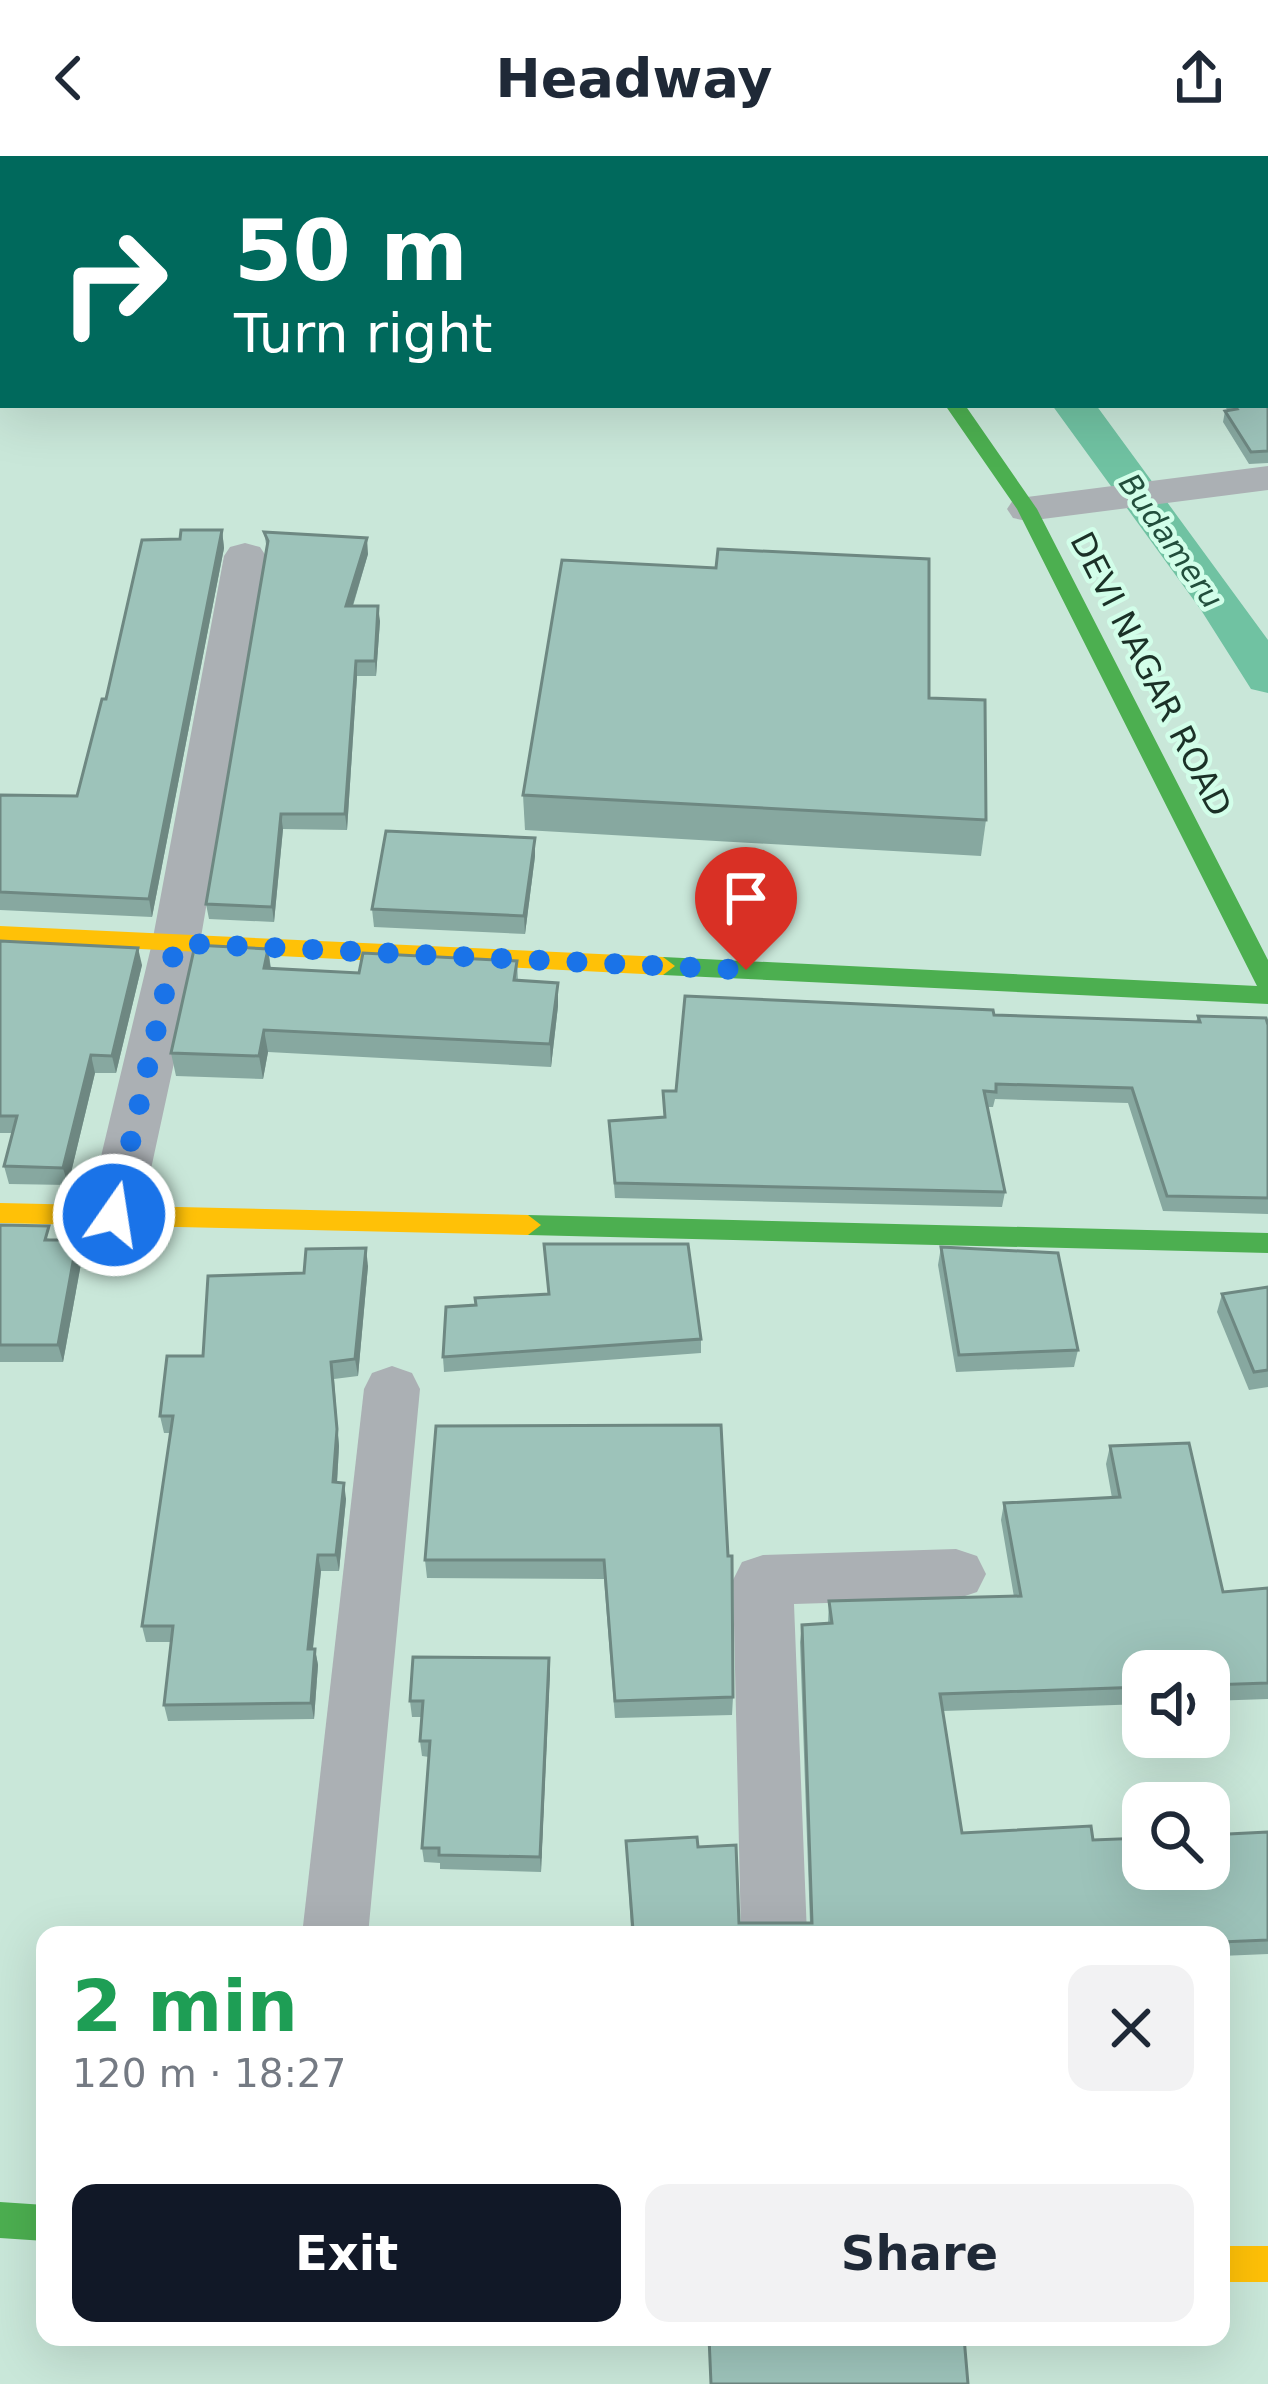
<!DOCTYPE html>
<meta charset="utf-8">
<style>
:root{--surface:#fff;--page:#f2f2f3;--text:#1f2937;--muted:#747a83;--accent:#111827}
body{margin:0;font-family:"DejaVu Sans",sans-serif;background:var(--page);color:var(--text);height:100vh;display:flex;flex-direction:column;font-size:45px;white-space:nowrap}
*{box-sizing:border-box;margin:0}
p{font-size:39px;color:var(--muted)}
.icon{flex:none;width:66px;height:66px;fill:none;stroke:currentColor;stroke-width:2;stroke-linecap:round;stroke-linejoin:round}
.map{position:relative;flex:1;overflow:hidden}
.side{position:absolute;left:36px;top:1770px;width:1194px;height:420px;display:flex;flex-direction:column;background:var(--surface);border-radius:24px;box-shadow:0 12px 48px #0002}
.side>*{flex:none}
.banner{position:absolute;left:0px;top:0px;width:1269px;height:252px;box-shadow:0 12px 48px #0002;background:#00695c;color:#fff;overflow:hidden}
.controls{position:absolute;left:1122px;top:1494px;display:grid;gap:24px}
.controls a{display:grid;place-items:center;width:108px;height:108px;border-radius:24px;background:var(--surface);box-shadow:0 12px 48px #0002;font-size:60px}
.pin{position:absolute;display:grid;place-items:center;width:102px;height:102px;color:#fff;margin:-123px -51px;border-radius:50% 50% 50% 0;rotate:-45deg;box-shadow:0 0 12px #0007}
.pin .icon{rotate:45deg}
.me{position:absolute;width:132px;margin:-66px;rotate:13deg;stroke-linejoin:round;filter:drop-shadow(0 0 9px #0008)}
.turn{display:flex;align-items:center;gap:42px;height:252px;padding:0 36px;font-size:54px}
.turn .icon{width:156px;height:156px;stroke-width:2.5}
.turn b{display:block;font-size:84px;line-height:102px}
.round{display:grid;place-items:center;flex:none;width:126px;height:126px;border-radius:24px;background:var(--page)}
.overview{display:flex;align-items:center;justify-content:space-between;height:204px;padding:0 36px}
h1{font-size:72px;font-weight:800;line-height:90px;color:#1e9e55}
.action{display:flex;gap:24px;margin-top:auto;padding:24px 36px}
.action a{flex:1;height:138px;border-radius:24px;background:var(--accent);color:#fff;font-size:48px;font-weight:800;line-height:138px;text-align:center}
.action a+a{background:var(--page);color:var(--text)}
header{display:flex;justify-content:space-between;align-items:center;height:156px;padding:0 36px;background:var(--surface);font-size:54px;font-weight:800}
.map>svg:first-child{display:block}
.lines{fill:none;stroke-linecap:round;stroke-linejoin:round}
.canal{fill:#70c2a2;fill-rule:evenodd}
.street{fill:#abb0b4;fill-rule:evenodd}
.fast{fill:#4caf50;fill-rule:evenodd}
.slow{fill:#ffc107;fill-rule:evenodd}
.jam{fill:#c62828;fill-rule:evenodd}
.wall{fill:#87a8a0}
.shaded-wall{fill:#6e8882}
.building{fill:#9dc3ba;stroke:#6e8882;stroke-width:3}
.route{stroke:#1a73e8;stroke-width:21;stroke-dasharray:0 37.8}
.labels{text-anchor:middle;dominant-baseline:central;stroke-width:9;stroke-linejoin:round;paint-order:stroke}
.far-water-label{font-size:30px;font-style:italic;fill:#224e3c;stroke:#d2fee9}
.street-label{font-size:33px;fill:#1b3127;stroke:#d2fee9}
</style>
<header><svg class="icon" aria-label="back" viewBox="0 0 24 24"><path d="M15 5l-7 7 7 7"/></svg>Headway<svg class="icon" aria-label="share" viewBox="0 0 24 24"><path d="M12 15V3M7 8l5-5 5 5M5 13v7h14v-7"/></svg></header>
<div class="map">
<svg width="1268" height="2228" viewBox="0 0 1268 2228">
<rect width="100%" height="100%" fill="#c9e7d9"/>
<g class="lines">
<g class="canal">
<polygon points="870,0 908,0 910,3 872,3"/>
<polygon points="1052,249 1096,249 1268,484 1268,537 1251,533 1201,454"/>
</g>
<g class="street">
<rect x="0" y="42" width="3" height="22"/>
<polygon points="1266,42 1268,43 1268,66 1266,65"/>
<polygon points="1268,310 1268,334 1027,365 1013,362 1007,353 1013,344 1027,341"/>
<polygon points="245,387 260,391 266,400 200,787 141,1059 133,1073 114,1079 95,1073 87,1059 152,787 224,400 230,391"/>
<polygon points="392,1210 412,1217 420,1233 368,1779 302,1779 364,1233 372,1217"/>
<polygon points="956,1393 977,1400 986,1418 977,1436 956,1443 794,1448 807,1779 741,1779 733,1424 742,1406 763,1399"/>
</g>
<g class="fast">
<polygon points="945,249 965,249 1037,353 1268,804 1268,848 663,819 651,810 663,801 1257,830 1017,353"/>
<polygon points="528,1059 1268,1077 1268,1097 528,1079 515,1069"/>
<polygon points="0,2046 45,2049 45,2085 0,2082"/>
</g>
<g class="slow">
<polygon points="0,770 663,801 675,810 663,819 0,786"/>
<polygon points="0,1047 528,1059 541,1069 528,1079 0,1067"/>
<rect x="1221" y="2090" width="47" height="36"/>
</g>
<polygon class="jam" points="791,0 810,0 812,3 793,3"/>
</g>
<g class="wall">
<polygon points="1268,59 1268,307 1249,308 1223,266 1225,255 1228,255 1224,249 1266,249"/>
<polygon points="3,65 3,104 0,104 0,70"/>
<polygon points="222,374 224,392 152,761 0,754 0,639 77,640 106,543 180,383"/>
<polygon points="264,376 368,398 353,450 380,465 376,520 357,520 347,674 283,673 274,766 209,763 206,748 267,394"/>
<polygon points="716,412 929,542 986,664 981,700 525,674 523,639"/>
<polygon points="535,682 535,700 525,778 374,771 372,753"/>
<polygon points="0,785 142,809 116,917 95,917 68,1029 9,1028 4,1010 13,977 0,977"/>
<polygon points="268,793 271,812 359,817 517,805 518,825 558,827 558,850 551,911 268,896 263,923 176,920 171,897"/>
<polygon points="994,859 1196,866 1198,860 1268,869 1268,1058 1163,1055 1128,947 995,943 993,951 987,951 1005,1036 1002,1051 615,1042 609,965 664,961 663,935 676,935"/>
<polygon points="0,1069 53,1084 82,1102 63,1206 0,1206"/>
<polygon points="941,1091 1078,1194 1074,1211 956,1216 938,1109"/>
<polygon points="368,1110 358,1220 334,1223 339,1290 337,1327 346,1343 339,1415 321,1415 313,1493 315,1493 318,1509 314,1563 168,1565 164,1549 171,1486 146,1486 142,1470 171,1277 164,1277 160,1260 203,1200 304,1117"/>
<polygon points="1268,1131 1268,1231 1249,1234 1217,1156 1222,1138"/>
<polygon points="701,1183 701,1197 444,1216 443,1201"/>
<polygon points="721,1269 733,1541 732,1559 615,1562 604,1423 427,1422 425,1404"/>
<polygon points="1110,1290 1223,1436 1268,1432 1268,1543 1209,1545 1209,1515 1143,1515 1143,1548 943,1555 962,1677 1093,1684 1268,1676 1268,1798 1221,1800 1221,1779 631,1774 626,1685 698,1691 739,1767 810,1767 800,1486 802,1469 828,1468 829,1445 1014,1441 1001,1364 1004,1347 1112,1342 1106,1308"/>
<polygon points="549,1502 541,1716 440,1713 440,1707 424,1706 422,1692 429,1601 422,1600 420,1585 422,1561 412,1561 410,1545"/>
</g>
<g class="shaded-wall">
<polygon points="222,374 224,392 152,761 149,743"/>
<polygon points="367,382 368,398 348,465 346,450"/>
<polygon points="378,450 380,465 376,520 375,505"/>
<polygon points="356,505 357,520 347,674 345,658"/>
<polygon points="281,658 283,673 274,766 272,751"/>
<polygon points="535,682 535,700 525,778 524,760"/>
<polygon points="138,792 142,809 116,917 112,900"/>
<polygon points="268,793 271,816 264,812"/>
<polygon points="558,827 558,850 551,911 550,888"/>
<polygon points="264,874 268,896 263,923 259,900"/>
<polygon points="91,899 95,917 68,1029 63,1012"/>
<polygon points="77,1084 82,1102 63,1206 58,1189"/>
<polygon points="366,1092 368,1110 358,1220 355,1203"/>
<polygon points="331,1206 339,1290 336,1343 333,1326"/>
<polygon points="344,1327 346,1343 339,1415 336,1399"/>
<polygon points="318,1399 321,1415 311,1509 308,1493"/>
<polygon points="315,1493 318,1509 314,1563 311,1547"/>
<polygon points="549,1502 550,1518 541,1716 540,1701"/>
</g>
<g class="building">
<polygon points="0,0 109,0 149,3 3,3 3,25 0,21"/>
<rect x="561" y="0" width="63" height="3"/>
<rect x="743" y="0" width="43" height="3"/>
<polygon points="1055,0 1268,0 1268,27 1266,28 1266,3 1057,3"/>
<polygon points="1266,56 1268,59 1268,295 1251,296 1225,255 1237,253 1234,249 1266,249"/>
<polygon points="3,65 3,88 0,88 0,70"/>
<polygon points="181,374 222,374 149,743 0,736 0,639 77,640 102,543 106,543 142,384 180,383"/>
<polygon points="264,376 367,382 346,450 378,450 375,505 356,505 345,658 281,658 272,751 206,748 268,385"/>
<polygon points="718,393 929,403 929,542 985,544 986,664 523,639 562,404 716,412"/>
<polygon points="386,675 535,682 524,760 372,753"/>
<polygon points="0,785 138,792 112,900 91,899 63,1012 4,1010 17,960 0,960"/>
<polygon points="195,789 268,793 264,812 359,817 363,797 517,805 514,824 558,827 550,888 264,874 259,900 171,897"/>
<polygon points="685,840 993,854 994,859 1200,866 1198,860 1266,862 1268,869 1268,1042 1167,1040 1132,932 996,928 996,936 984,935 1005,1036 615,1027 609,965 665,961 663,935 676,935"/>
<polygon points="0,1069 49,1070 45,1084 77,1084 58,1189 0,1189"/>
<polygon points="544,1088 688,1088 701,1183 443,1201 446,1151 476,1149 475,1142 549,1138"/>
<polygon points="941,1091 1058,1097 1078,1194 959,1199"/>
<polygon points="366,1092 355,1203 331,1206 337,1273 333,1326 344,1327 336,1399 318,1399 308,1493 315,1493 311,1547 164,1549 173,1470 142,1470 173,1260 160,1260 167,1200 203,1200 208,1120 304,1117 306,1093"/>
<polygon points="1268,1131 1268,1214 1254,1216 1222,1138"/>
<polygon points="721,1269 728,1400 732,1400 733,1541 615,1545 604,1404 425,1404 436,1270"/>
<polygon points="1189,1287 1223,1436 1268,1432 1268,1527 1209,1529 1209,1515 1143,1515 1143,1531 940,1538 962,1677 1091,1670 1093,1684 1143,1682 1143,1713 1209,1713 1209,1679 1268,1676 1268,1784 1221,1786 1221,1779 606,1779 606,1775 633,1774 626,1685 697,1681 698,1691 736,1689 739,1767 812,1767 802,1469 832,1467 829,1445 1021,1440 1004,1347 1120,1341 1110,1290"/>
<polygon points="413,1501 549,1502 540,1701 439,1699 439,1692 422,1692 430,1585 420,1585 423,1545 410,1545"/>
<polygon points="709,2181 964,2181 968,2228 711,2228"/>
</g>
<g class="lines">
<polyline class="route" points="114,1059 176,787 746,814"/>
</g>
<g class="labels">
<g class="far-water-label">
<text transform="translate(1171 385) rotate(55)">Budameru</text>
</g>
<g class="street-label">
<text transform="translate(1151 518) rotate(63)">DEVI NAGAR ROAD</text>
</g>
</g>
</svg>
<div class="controls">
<a><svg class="icon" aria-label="sound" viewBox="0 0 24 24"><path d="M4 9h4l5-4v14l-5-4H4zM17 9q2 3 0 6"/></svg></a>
<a><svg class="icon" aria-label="search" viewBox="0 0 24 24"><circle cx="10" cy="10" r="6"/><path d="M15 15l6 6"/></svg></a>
</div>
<div class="pin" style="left:746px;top:814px;background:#d93025"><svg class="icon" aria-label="arrive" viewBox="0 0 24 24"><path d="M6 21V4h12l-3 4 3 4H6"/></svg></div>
<svg class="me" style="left:114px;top:1059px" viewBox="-20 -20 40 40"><circle r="17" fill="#1a73e8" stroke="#fff" stroke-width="3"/><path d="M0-11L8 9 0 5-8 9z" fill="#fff"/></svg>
<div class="banner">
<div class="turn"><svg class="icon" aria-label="right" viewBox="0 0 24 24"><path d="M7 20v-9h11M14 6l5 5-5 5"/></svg><div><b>50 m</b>Turn right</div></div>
</div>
<section class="side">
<div class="overview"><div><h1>2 min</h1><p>120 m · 18:27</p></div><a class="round"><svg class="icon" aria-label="close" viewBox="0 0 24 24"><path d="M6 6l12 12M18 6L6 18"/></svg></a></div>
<div class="action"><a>Exit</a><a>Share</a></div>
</section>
</div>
